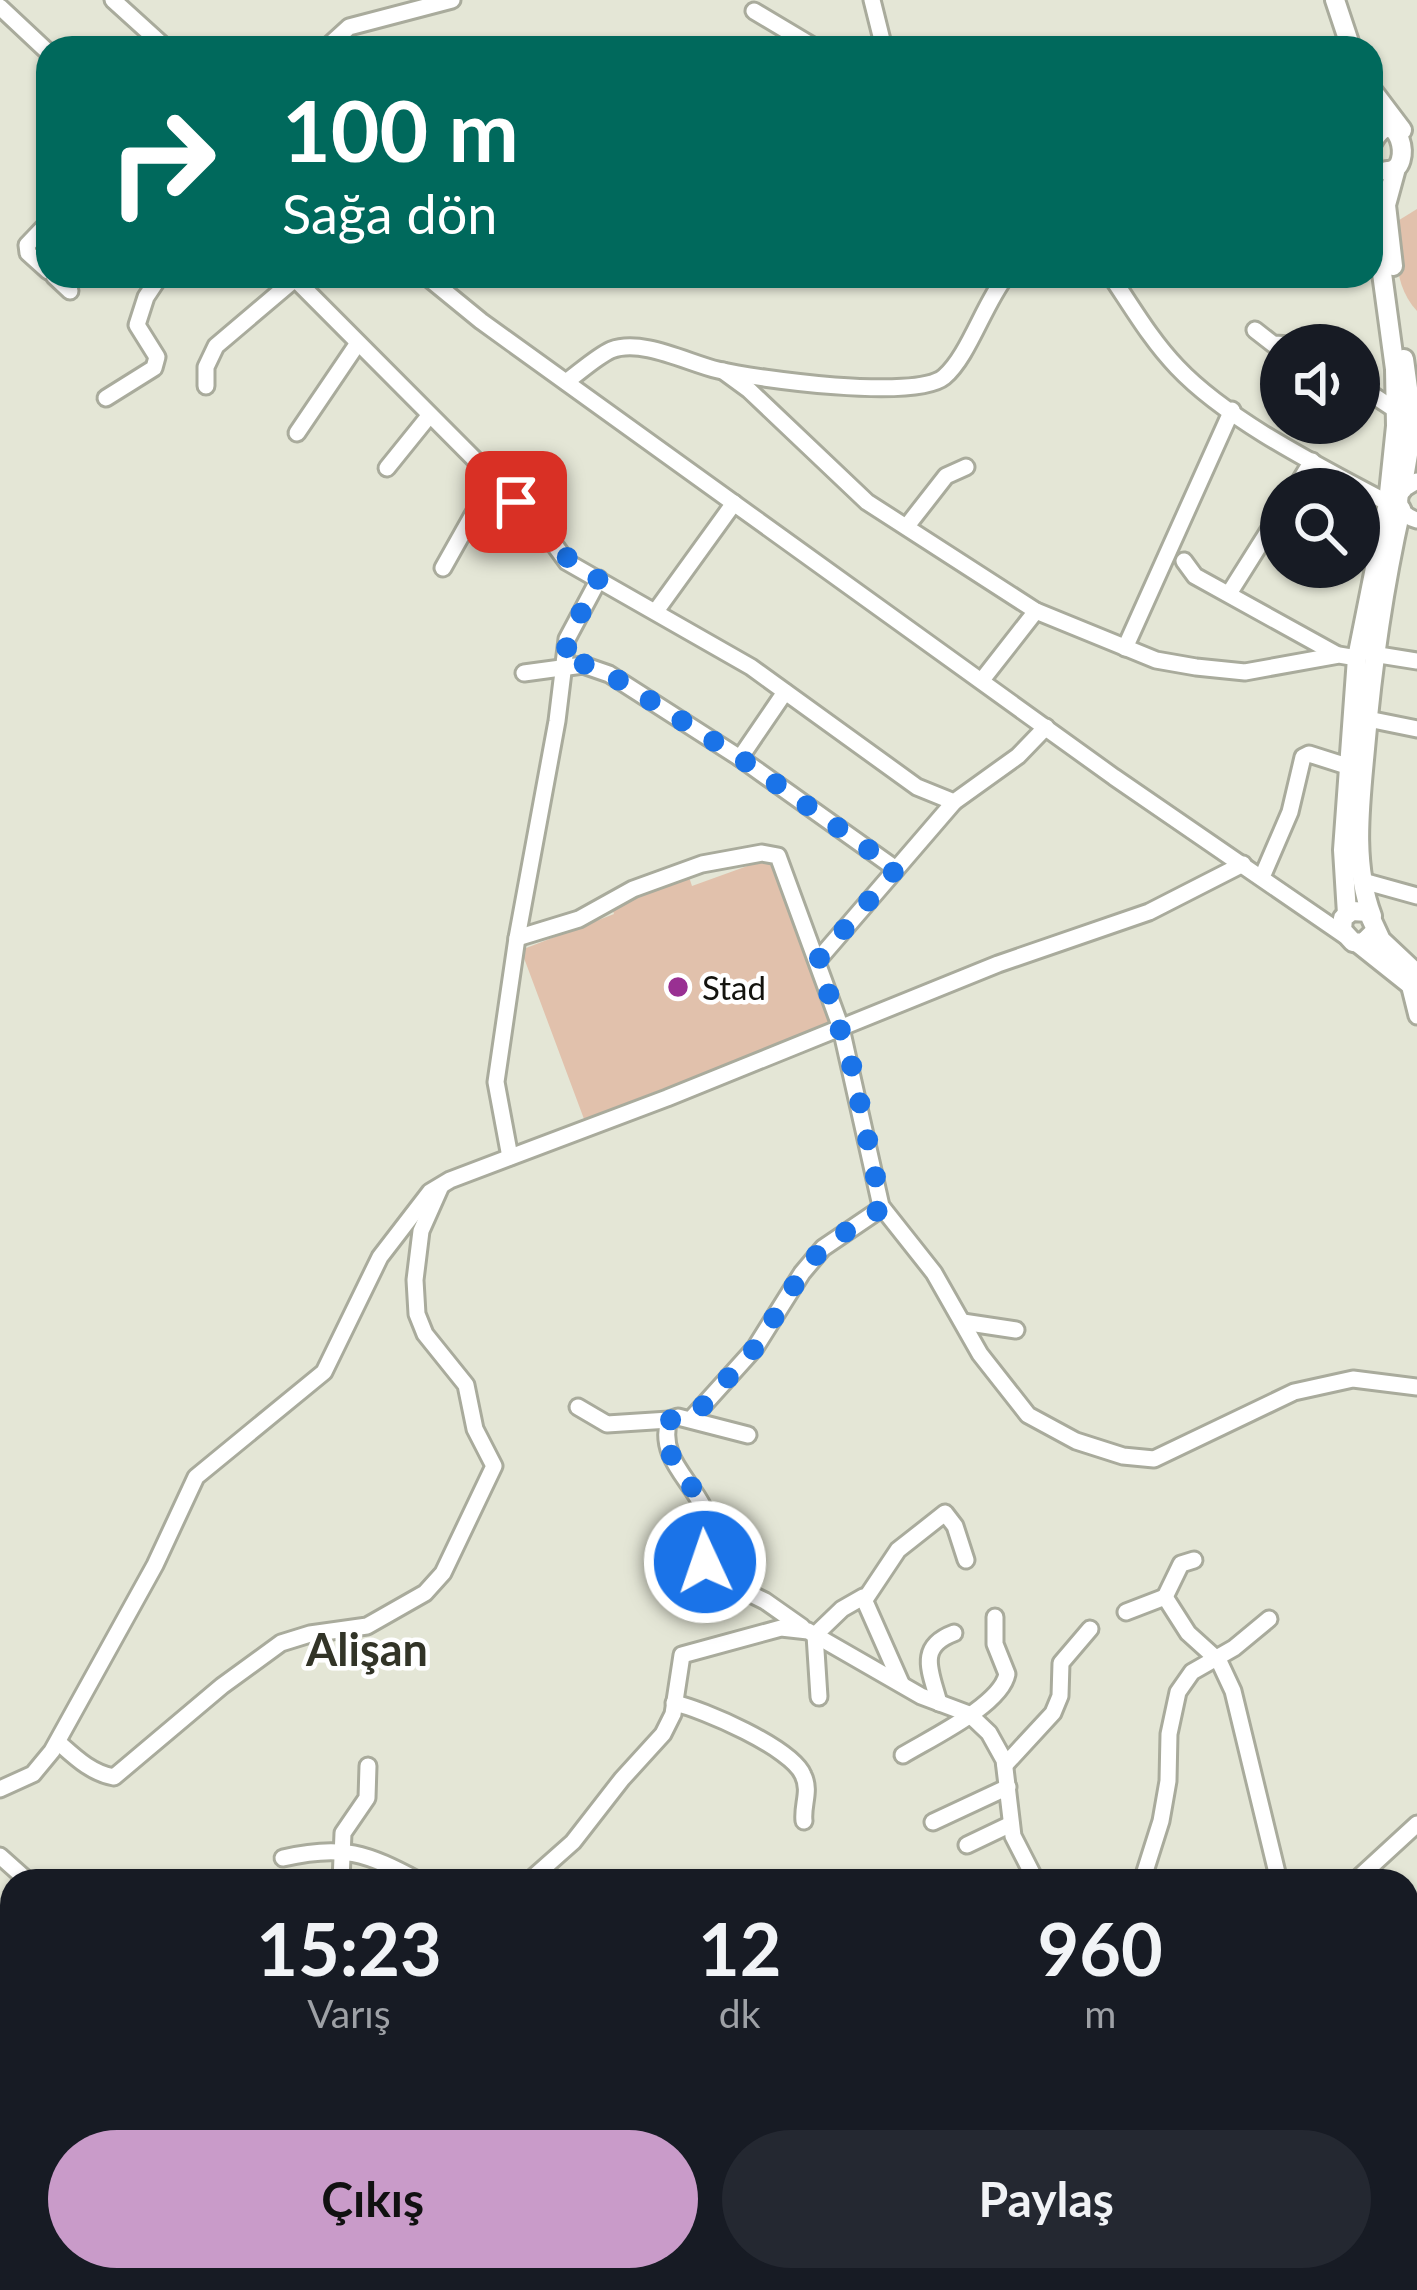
<!DOCTYPE html>
<html lang="tr">
<meta charset="utf-8">
<style>
:root{--surface:#171b24;--page:#242831;--text:#f1f3f6;--muted:#9ea1a6;--accent:#c99bc9}
body{margin:0;font-family:Lato,sans-serif;background:var(--page);color:var(--text);height:100vh;display:flex;flex-direction:column;font-size:45px;white-space:nowrap}
*{box-sizing:border-box;margin:0}
p{font-size:39px;color:var(--muted)}
.icon{flex:none;width:66px;height:66px;fill:none;stroke:currentColor;stroke-width:2;stroke-linecap:round;stroke-linejoin:round}
.map{position:relative;flex:1;overflow:hidden}
.details{position:absolute;left:0px;top:1869px;width:1419px;height:423px;display:flex;flex-direction:column;background:var(--surface);border-radius:36px 36px 0 0;box-shadow:0 3px 9px #0004}
.details>*{flex:none}
.guide{position:absolute;left:36px;top:36px;width:1347px;height:252px;border-radius:36px;box-shadow:0 3px 9px #0004;background:#00695c;color:#fff;overflow:hidden}
.controls{position:absolute;left:1260px;top:324px;display:grid;gap:24px}
.controls a{display:grid;place-items:center;width:120px;height:120px;border-radius:50%;background:var(--surface);box-shadow:0 3px 9px #0004;font-size:60px}
.pin{position:absolute;display:grid;place-items:center;width:102px;height:102px;color:#fff;margin:-51px;border-radius:24px;box-shadow:0 6px 18px #0006}
.me{position:absolute;width:132px;margin:-66px;rotate:357deg;stroke-linejoin:round;filter:drop-shadow(0 0 9px #0008)}
.turn{display:flex;align-items:center;gap:42px;height:252px;padding:0 48px;font-size:54px}
.turn .icon{width:156px;height:156px;stroke-width:2.5}
.turn b{display:block;font-size:84px;line-height:102px}
.eta{display:flex;justify-content:space-evenly;align-items:center;height:204px;text-align:center}
.eta b{font-size:72px;font-weight:700;line-height:84px}
.action{display:flex;gap:24px;margin-top:auto;padding:24px 48px}
.action a{flex:1;height:138px;border-radius:72px;background:var(--accent);color:#111;font-size:48px;font-weight:700;line-height:138px;text-align:center}
.action a+a{background:var(--page);color:var(--text)}
.map>svg:first-child{display:block}
.green{fill:#e1c1ac}
.lines{fill:none;stroke-linecap:round;stroke-linejoin:round}
.minor-casing{stroke:#a9ab9c;stroke-width:21}
.major-casing{stroke:#a9ab9c;stroke-width:24}
.minor{stroke:#fff;stroke-width:15}
.major{stroke:#fff;stroke-width:18}
.route{stroke:#1a73e8;stroke-width:21;stroke-dasharray:0 37.8}
.poi-dot{fill:#993092;stroke:#fff;stroke-width:4.5}
.labels{text-anchor:middle;dominant-baseline:central;stroke-width:9;stroke-linejoin:round;paint-order:stroke}
.poi-label{font-size:33px;fill:#13130e;stroke:#fff;text-anchor:start}
.district-label{font-size:45px;font-weight:bold;fill:#323427;stroke:#fff}
</style>
<div class="map">
<svg width="1417" height="2290" viewBox="0 0 1417 2290">
<rect width="100%" height="100%" fill="#e4e6d6"/>
<g class="green">
<path d="M1417,209V311C1395,288 1395,254 1396,222Z"/>
<polygon points="767,859 777,865 834,1024 584,1119 521,950 614,914 611,905 688,874 692,886"/>
</g>
<g class="lines">
<g class="minor-casing">
<g id="minor">
<polyline points="113,0 166,48"/>
<polyline points="872,0 884,48"/>
<polyline points="0,7 48,52"/>
<polyline points="754,11 816,48"/>
<polyline points="326,48 349,27 452,0"/>
<polyline points="48,223 27,245 28,253 48,271"/>
<polyline points="54,276 70,291"/>
<polyline points="292,276 540,525 567,562 751,667 917,787 954,802 1018,756 1046,727"/>
<polyline points="426,276 481,321 1114,777 1344,935"/>
<path d="M1111,276C1132,307 1151,340 1177,367C1228,421 1321,467 1388,503H1399"/>
<polyline points="1255,330 1273,344 1294,345"/>
<polyline points="723,371 749,390 867,502 1036,611 1156,660 1196,667 1245,672 1339,655 1357,658"/>
<path d="M566,382C580,372 596,357 611,350C642,338 688,363 718,370C757,379 915,401 944,377C968,357 984,304 1006,276"/>
<polyline points="206,386 206,367 216,346 295,279"/>
<polyline points="1359,386 1397,411"/>
<polyline points="106,398 154,368 157,357 137,325 146,297 160,276"/>
<polyline points="297,433 358,343"/>
<polyline points="387,468 429,416"/>
<path d="M1417,481L1402,490C1396,505 1402,516 1417,520"/>
<polyline points="1295,489 1312,461"/>
<polyline points="907,526 946,476 966,467"/>
<polyline points="1184,561 1195,576 1336,654"/>
<polyline points="443,568 493,479"/>
<polyline points="1230,592 1281,511"/>
<polyline points="656,611 734,503"/>
<polyline points="1125,648 1232,410"/>
<polyline points="1373,654 1417,661"/>
<polyline points="524,673 583,665 609,674 740,758 896,869"/>
<polyline points="982,680 1036,611"/>
<polyline points="1368,719 1417,729"/>
<polyline points="740,758 785,692"/>
<polyline points="1262,877 1290,812 1303,757 1309,754 1350,767"/>
<polyline points="1363,881 1417,896"/>
<polyline points="517,938 579,919 633,889 702,864 762,853 778,856 841,1028 881,1206 934,1273 980,1354 1028,1415 1076,1441 1123,1456 1154,1459 1294,1392 1353,1379 1417,1387"/>
<polyline points="818,960 954,802"/>
<polyline points="1409,984 1417,1016"/>
<polyline points="510,1157 496,1082 517,938 557,721 567,639 599,579"/>
<polyline points="963,1322 1016,1330"/>
<polyline points="578,1407 607,1424 669,1420"/>
<polyline points="692,1418 755,1348 802,1273 823,1248 882,1208"/>
<path d="M748,1435L678,1417L669,1420C658,1456 689,1478 703,1507C714,1529 701,1551 708,1573L765,1601L802,1627"/>
<polyline points="1165,1597 1181,1564 1194,1560"/>
<polyline points="866,1598 898,1550 945,1513 955,1526 966,1560"/>
<polyline points="1126,1612 1165,1597 1188,1633 1219,1661 1233,1691 1279,1881"/>
<polyline points="819,1697 815,1635 842,1609 863,1597 901,1683"/>
<path d="M674,1703C703,1709 792,1748 803,1775C811,1791 802,1805 804,1821"/>
<path d="M939,1703C931,1672 916,1647 954,1633"/>
<path d="M58,1742C75,1757 91,1773 114,1777L222,1686L281,1643L310,1634L367,1626L425,1593L443,1573L494,1466L475,1429L466,1385L425,1334L417,1314L415,1280L421,1231L441,1186"/>
<path d="M903,1755C931,1738 1001,1705 1007,1674L995,1644V1617"/>
<polyline points="1005,1765 1053,1713 1060,1696 1061,1663 1090,1629"/>
<polyline points="0,1789 33,1774 52,1751 155,1565 196,1477 324,1372 380,1257 430,1192 450,1180 667,1098 998,964 1149,912 1243,864"/>
<polyline points="933,1822 1008,1787"/>
<polyline points="967,1845 1011,1824"/>
<polyline points="0,1856 28,1881"/>
<path d="M283,1858C342,1844 367,1853 419,1881"/>
<polyline points="341,1881 343,1833 367,1798 368,1766"/>
<polyline points="529,1881 573,1842 622,1779 663,1734 673,1714 682,1655 781,1628 808,1631 921,1696 969,1714 989,1733 1004,1760 1013,1836 1036,1881"/>
<polyline points="1142,1881 1161,1821 1168,1781 1169,1734 1178,1692 1192,1672 1234,1648 1269,1619"/>
<polyline points="1355,1881 1417,1824"/>
<polyline points="0,1935 12,1930"/>
<polyline points="0,2156 12,2157"/>
<polyline points="991,2280 994,2290"/>
<polyline points="1216,2280 1221,2290"/>
<polyline points="27,2290 28,2280"/>
<polyline points="698,2290 734,2280"/>
<polyline points="1294,2290 1297,2280"/>
</g>
</g>
<g class="major-casing">
<g id="major">
<polyline points="1335,0 1351,48"/>
<polyline points="1371,89 1402,130"/>
<path d="M1371,145C1396,94 1417,172 1387,171"/>
<polyline points="1393,266 1386,205 1395,172"/>
<polyline points="1402,490 1413,425 1404,359"/>
<polyline points="1347,914 1343,850 1357,658 1388,503 1396,426 1395,369 1376,229 1371,157"/>
<path d="M1372,916C1352,863 1360,804 1365,749C1372,667 1383,589 1401,509"/>
<polyline points="1375,931 1363,943 1353,942 1342,930 1343,918 1352,911 1368,912 1381,940 1417,974"/>
<polyline points="1358,943 1417,990"/>
</g>
</g>
<use href="#minor" class="minor"/>
<use href="#major" class="major"/>
</g>
<g class="lines">
<path class="route" d="M516,502C547,533 559,558 598,579L568,639L564,665L584,664L609,674L740,758L896,869L818,960L853,1070L882,1208L823,1247L802,1273L755,1348L692,1418L669,1420C657,1460 696,1481 706,1514C711,1531 705,1546 705,1562"/>
</g>
<circle class="poi-dot" cx="678" cy="987" r="12"/>
<g class="labels">
<g class="poi-label">
<text x="702" y="987">Stad</text>
</g>
<g class="district-label">
<text x="367" y="1649">Alişan</text>
</g>
</g>
</svg>
<div class="controls">
<a><svg class="icon" aria-label="sound" viewBox="0 0 24 24"><path d="M4 9h4l5-4v14l-5-4H4zM17 9q2 3 0 6"/></svg></a>
<a><svg class="icon" aria-label="search" viewBox="0 0 24 24"><circle cx="10" cy="10" r="6"/><path d="M15 15l6 6"/></svg></a>
</div>
<div class="pin" style="left:516px;top:502px;background:#d93025"><svg class="icon" aria-label="arrive" viewBox="0 0 24 24"><path d="M6 21V4h12l-3 4 3 4H6"/></svg></div>
<svg class="me" style="left:705px;top:1562px" viewBox="-20 -20 40 40"><circle r="17" fill="#1a73e8" stroke="#fff" stroke-width="3"/><path d="M0-11L8 9 0 5-8 9z" fill="#fff"/></svg>
<div class="guide">
<div class="turn"><svg class="icon" aria-label="right" viewBox="0 0 24 24"><path d="M7 20v-9h11M14 6l5 5-5 5"/></svg><div><b>100 m</b>Sağa dön</div></div>
</div>
<section class="details">
<div class="eta">
<div><b>15:23</b><p>Varış</p></div>
<div><b>12</b><p>dk</p></div>
<div><b>960</b><p>m</p></div>
</div>
<div class="action"><a>Çıkış</a><a>Paylaş</a></div>
</section>
</div>
